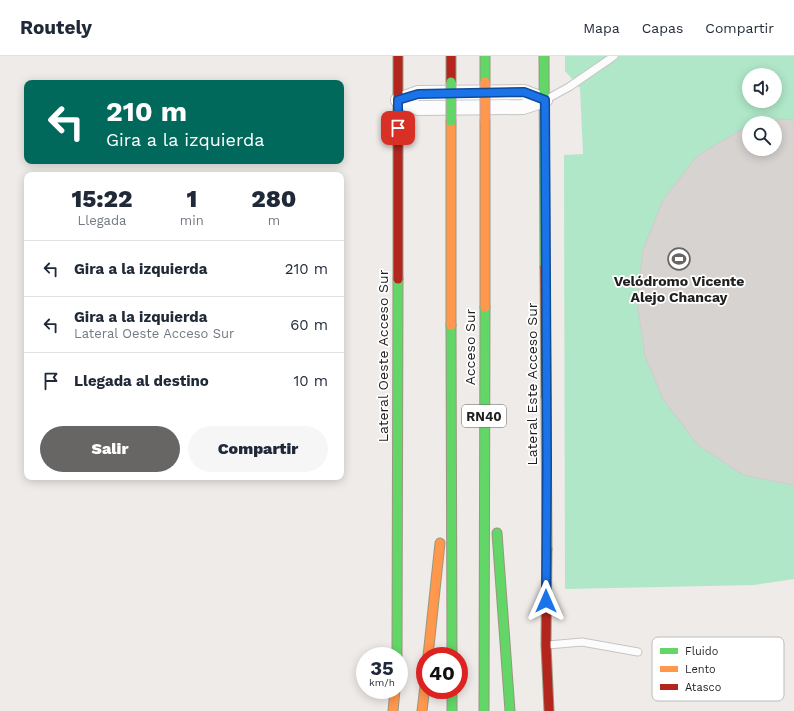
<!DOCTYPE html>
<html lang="es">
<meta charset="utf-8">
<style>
:root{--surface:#fff;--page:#f6f6f7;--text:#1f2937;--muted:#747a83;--line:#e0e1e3;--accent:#676665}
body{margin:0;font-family:"Work Sans",sans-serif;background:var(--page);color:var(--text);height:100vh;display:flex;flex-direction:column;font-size:15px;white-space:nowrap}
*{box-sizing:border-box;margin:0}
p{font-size:13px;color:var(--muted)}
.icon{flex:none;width:22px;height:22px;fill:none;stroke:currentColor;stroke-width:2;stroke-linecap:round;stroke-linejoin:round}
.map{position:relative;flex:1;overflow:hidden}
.drawer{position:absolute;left:24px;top:116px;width:320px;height:308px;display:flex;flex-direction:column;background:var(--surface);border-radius:8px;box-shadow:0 2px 10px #0003}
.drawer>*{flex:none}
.top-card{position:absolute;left:24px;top:24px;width:320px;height:84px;border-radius:8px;box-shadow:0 2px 10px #0003;background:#00695c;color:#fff;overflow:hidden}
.tools{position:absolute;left:742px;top:12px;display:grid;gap:8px}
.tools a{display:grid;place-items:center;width:40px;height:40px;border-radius:50%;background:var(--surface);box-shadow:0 2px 10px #0003;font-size:20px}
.speed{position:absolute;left:356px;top:591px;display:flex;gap:8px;font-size:20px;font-weight:700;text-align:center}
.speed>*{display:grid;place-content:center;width:52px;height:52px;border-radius:50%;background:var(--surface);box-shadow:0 2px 10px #0003;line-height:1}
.speed small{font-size:10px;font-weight:400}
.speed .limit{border:6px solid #d22;background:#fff;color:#111}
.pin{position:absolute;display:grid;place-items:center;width:34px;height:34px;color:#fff;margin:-17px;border-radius:8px;box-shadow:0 2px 6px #0006}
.me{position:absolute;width:44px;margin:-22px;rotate:0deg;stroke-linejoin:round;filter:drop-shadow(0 0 3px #0008)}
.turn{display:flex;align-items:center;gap:14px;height:84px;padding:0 16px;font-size:18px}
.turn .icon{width:52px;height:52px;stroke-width:2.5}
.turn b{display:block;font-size:28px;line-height:34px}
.eta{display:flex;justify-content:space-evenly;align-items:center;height:68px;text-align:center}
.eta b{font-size:24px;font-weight:800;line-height:28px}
.button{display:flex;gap:8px;margin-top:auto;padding:8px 16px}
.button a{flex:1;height:46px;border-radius:24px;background:var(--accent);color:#fff;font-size:16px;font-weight:800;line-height:46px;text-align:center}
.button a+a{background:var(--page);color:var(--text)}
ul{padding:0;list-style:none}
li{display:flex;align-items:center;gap:12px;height:56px;padding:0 16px;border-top:1px solid var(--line)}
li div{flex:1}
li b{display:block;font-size:15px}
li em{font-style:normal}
header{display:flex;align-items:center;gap:24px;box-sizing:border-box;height:56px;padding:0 20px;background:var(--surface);border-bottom:1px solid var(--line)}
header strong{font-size:19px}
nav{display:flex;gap:22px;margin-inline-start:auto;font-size:14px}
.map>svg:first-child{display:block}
.pitch{fill:#b0e7c8;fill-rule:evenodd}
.building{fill:#d6d3d1;stroke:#d1ccc9}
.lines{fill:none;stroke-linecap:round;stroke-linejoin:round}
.lane-casing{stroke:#c6c5c4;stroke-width:9}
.street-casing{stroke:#c6c5c4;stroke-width:16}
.fast-casing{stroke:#99977f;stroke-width:11}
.slow-casing{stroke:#99977f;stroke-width:11}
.jam-casing{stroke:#99977f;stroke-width:11}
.lane{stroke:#fcfcfc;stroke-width:7}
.street{stroke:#fcfcfc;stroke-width:14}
.fast{stroke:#63d668;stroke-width:9}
.slow{stroke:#ff974d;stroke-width:9}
.jam{stroke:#b3261e;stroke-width:9}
.fast-bridge-casing{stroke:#c59daf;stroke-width:11;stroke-linecap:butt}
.slow-bridge-casing{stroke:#c59daf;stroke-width:11;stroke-linecap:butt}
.fast-bridge{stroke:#63d668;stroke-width:9}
.slow-bridge{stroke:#ff974d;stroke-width:9}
.route-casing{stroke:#114b97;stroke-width:10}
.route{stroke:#1a73e8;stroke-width:7}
.labels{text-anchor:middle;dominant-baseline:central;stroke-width:3.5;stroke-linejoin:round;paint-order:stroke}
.shield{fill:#fff;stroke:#626262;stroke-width:1}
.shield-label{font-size:13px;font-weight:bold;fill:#1f1f1f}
.poi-label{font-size:14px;font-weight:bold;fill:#1f1f1f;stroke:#fff}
.street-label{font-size:14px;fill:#1f1f1f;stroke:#fff}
.key{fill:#fff;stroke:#bcbcbc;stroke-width:1}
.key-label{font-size:11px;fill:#1f1f1f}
</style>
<header>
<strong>Routely</strong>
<nav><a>Mapa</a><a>Capas</a><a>Compartir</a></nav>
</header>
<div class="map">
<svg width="794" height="655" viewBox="0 0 794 655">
<rect width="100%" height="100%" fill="#eeebe8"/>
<path class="pitch" d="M565,0H794V523L754,529L565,533L564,99L583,98L580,32L565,15ZM749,19H775V45H749ZM749,67H775V93H749Z"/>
<polygon class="building" points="782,63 794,64 794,429 793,429 743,419 697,388 663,343 645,300 637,246 643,194 663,144 697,100 749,69 749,93 775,93 775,67 761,67"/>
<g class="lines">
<g class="lane-casing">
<g id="lane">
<polyline points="547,43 569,31 614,0"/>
<polyline points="548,589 582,586 638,596"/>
</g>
</g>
<g class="street-casing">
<g id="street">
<polyline points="398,44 418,52 523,51 545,44"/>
<polyline points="398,44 418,37 524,36 545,44"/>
</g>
</g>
<g class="fast-casing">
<g id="fast">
<polyline points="485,0 485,26"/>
<polyline points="544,0 545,211"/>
<polyline points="451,269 452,600"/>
<polyline points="497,477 510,655"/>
<polyline points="397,600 398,223"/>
<polyline points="452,634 452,655"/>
<polyline points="484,655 485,251"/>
</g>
</g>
<g class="slow-casing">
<g id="slow">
<polyline points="451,65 451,269"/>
<polyline points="485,251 485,65"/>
<polyline points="546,341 547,493"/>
<polyline points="428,600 440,487"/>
<polyline points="393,655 395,634"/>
<polyline points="422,655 425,630"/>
</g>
</g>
<g class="jam-casing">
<g id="jam">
<polyline points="451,0 451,26"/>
<polyline points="545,211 546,341"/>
<polyline points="398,223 398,0"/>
<polyline points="547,493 546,589 549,655"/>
</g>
</g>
<use href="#lane" class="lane"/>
<use href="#street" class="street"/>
<use href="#fast" class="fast"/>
<use href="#slow" class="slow"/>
<use href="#jam" class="jam"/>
<g class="fast-bridge-casing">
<polyline id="fast-bridge" points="451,26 451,65"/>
</g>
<g class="slow-bridge-casing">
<polyline id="slow-bridge" points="485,26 485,65"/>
</g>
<use href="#fast-bridge" class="fast-bridge"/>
<use href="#slow-bridge" class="slow-bridge"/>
</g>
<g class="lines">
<g class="route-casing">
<polyline id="route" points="398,72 398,44 418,38 524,36 545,44 547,410 546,545"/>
</g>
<use href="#route" class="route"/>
</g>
<defs>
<g id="stadium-ring" transform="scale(1.15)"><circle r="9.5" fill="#fff" stroke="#676665" stroke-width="1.5"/><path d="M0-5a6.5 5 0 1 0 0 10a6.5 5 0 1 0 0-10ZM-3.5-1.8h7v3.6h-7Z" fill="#676665"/></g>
</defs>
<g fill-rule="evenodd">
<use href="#stadium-ring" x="679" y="203"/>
</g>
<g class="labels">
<rect class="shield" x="462" y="349" width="44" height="22" rx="3"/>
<g class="shield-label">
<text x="484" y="360">RN40</text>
</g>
<g class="poi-label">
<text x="679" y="225">Velódromo Vicente<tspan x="679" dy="16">Alejo Chancay</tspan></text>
</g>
<g class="street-label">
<text transform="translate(470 291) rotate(-90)">Acceso Sur</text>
<text transform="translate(383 300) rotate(-90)">Lateral Oeste Acceso Sur</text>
<text transform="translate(532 328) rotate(-90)">Lateral Este Acceso Sur</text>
</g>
</g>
<rect x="652" y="581" width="132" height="64" rx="6" class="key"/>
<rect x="660" y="592" width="18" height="6" fill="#63d668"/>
<rect x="660" y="610" width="18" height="6" fill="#ff974d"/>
<rect x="660" y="628" width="18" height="6" fill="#b3261e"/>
<g class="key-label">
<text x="685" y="599">Fluido</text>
<text x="685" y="617">Lento</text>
<text x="685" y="635">Atasco</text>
</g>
</svg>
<div class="tools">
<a><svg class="icon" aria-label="sound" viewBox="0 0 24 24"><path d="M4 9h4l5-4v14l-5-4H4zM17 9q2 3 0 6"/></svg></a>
<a><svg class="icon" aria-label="search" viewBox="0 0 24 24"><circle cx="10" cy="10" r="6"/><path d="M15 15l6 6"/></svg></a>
</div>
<div class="speed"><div>35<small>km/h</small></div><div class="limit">40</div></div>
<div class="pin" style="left:398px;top:72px;background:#d93025"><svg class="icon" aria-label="arrive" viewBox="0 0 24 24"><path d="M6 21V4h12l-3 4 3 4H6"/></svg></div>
<svg class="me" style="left:546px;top:545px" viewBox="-20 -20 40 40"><path d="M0-17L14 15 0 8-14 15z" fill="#1a73e8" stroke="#fff" stroke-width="4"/></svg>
<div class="top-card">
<div class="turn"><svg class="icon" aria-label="left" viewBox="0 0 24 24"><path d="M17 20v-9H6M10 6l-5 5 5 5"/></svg><div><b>210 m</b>Gira a la izquierda</div></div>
</div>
<section class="drawer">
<div class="eta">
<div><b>15:22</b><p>Llegada</p></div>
<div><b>1</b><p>min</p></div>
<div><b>280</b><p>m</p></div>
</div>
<ul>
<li><svg class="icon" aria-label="left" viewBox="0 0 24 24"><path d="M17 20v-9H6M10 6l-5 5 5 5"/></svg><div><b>Gira a la izquierda</b></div><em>210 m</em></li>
<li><svg class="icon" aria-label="left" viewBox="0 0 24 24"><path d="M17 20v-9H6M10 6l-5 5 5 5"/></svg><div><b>Gira a la izquierda</b><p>Lateral Oeste Acceso Sur</p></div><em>60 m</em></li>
<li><svg class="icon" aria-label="arrive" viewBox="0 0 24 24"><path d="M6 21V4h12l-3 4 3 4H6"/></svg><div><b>Llegada al destino</b></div><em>10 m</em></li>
</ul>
<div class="button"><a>Salir</a><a>Compartir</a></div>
</section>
</div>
